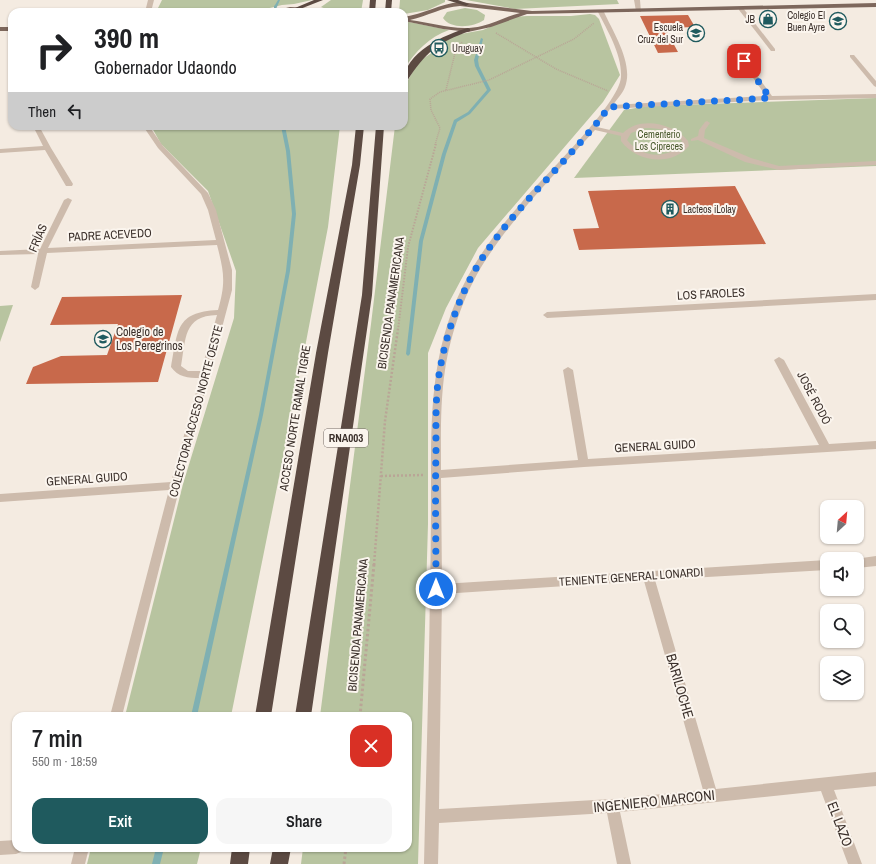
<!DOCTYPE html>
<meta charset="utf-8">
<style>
:root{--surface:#fff;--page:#f6f6f6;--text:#202124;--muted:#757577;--accent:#1f5a5e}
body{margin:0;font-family:"Archivo Narrow",sans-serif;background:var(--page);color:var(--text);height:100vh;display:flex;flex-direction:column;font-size:15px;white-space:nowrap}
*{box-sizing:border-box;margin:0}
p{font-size:13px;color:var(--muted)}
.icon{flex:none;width:22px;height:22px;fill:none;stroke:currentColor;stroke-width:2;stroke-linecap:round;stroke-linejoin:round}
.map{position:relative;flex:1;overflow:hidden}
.details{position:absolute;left:12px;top:712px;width:400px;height:140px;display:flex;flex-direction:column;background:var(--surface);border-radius:12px;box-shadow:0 1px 3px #0004}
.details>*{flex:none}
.banner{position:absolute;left:8px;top:8px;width:400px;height:122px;border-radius:12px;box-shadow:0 1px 3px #0004;background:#fff;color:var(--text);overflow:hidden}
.needle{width:26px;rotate:26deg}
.controls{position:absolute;left:820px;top:500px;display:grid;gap:8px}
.controls a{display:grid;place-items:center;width:44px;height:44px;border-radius:8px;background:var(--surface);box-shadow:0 1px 3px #0004;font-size:20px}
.pin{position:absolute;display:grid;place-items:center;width:34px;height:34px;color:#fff;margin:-17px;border-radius:8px;box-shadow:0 2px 6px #0006}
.me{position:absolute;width:44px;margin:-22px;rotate:0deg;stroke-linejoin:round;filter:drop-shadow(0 0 3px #0008)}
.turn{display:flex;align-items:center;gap:14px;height:84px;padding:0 20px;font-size:18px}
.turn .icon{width:52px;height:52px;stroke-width:2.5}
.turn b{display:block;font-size:28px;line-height:34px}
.then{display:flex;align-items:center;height:38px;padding:0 20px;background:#0003;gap:8px;font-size:15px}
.round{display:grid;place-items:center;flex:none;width:42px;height:42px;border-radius:12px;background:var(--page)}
.headline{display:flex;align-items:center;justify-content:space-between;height:68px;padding:0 20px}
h1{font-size:24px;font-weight:600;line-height:30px}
.cta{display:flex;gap:8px;margin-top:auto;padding:8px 20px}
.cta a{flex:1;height:46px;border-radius:12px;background:var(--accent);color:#fff;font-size:16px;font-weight:600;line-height:46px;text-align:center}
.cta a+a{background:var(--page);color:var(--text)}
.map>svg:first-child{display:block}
.green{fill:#b8c4a0}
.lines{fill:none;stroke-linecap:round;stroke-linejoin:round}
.stream{fill:#7fb0b2;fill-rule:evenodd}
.building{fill:#c8694b}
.path-far3{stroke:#b9a596;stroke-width:1.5;stroke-dasharray:1 1;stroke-linecap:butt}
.path-far2{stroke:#b9a596;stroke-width:2;stroke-dasharray:1.5 1.5;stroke-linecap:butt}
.path-far1{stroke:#b9a596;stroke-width:2.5;stroke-dasharray:2 2;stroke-linecap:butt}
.path{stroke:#b9a596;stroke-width:3;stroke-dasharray:2.5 2.5;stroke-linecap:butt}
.minor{fill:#cdbbac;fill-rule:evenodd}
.major{fill:#7d675c;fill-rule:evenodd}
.highway{fill:#5c4a42;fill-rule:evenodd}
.route{stroke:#1a73e8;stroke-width:7;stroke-dasharray:0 12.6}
.labels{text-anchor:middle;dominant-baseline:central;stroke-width:4;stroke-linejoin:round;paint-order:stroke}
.far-poi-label{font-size:10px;fill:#3b302b;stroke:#fbf5ee;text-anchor:end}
.far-park-label{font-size:10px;fill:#4a5a2e;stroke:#fbf5ee}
.shield{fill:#fbf5ee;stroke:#756b66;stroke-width:1}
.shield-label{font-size:11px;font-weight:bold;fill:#3b302b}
.street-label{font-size:12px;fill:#3b302b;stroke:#fbf5ee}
.poi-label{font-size:12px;fill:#3b302b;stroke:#fbf5ee;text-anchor:start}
.near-street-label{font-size:14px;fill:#3b302b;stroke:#fbf5ee}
</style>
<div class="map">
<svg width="876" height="864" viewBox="0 0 876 864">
<rect width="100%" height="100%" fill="#f4ebe1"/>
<g class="green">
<polygon points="162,0 312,0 294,4 282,5 253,12 156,12"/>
<polygon points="331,0 363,0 361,12 334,12 321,7"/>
<polygon points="400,0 445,0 445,2 428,10 404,14 404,12 399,12"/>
<polygon points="466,0 617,0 619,4 515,9"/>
<path d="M465,8L477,10L485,15L484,20C474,27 451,30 443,18L447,12Z"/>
<polygon points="590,14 595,15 599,19 620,75 603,102 478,248 446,308 428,353 428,524 418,864 301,864 303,848 408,848 408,716 320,716 371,324 395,126 404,126 404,89 407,82 418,62 439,48 440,43 455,35 483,30 512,17 527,16 571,16"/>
<path d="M404,21L449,30C429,37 416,51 404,69Z"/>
<polygon points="876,98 876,166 574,178 624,110 648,106"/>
<polygon points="151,126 340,126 328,227 301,368 231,716 125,716 183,484 234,318 236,271 208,191 161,144"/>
<polygon points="13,305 0,342 0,306"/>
<polygon points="91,848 201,848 197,864 87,864"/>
</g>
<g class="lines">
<g class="stream">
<polygon points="278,0 280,0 276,9 274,9 274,6 275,5"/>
<polygon points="481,38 483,39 478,60 479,66 491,90 470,114 457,122 446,154 423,241 410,354 408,356 406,354 419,241 442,154 454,120 468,112 487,90 475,66 474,60"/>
<polygon points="281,126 285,126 290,151 296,214 290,271 263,415 197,716 191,716 259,415 286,271 292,214 286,151"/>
<polygon points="156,848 164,848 160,864 152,864"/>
</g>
</g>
<g class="building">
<polygon points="688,15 695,27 665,28 678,52 658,53 640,16"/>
<polygon points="735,186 766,244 579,250 573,229 599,228 588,191"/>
<polygon points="182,295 158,382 26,384 33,367 61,356 107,355 118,324 50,325 62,297"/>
</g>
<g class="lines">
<g class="path-far3">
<polyline points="496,33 556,69 608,91"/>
<polyline points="446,90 455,53 462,42"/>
<polyline points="435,145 440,128 431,110 430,99 440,92 489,80 574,39 594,23"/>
</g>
<polyline class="path-far2" points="398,330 408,247 436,144"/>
<g class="path-far1">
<polyline points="381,476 423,475"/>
<polyline points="374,565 385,421 398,329"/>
</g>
<g class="path">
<polyline points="360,716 374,564"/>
<polyline points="344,864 346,848"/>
</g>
<g class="minor">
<polygon points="148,0 154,0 151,12 145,12"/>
<polygon points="634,0 640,0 641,12 636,11"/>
<polygon points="739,8 743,8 775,49 775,51 771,51 739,10"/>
<path d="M601,10L604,12C613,32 634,64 625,87C623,93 617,99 613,105L766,96L741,61L744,59L746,60L772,96L876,94V98L770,100L610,109L597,127L623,133C640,115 675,124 688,141L689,146C671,167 636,162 621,141V136L595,130C558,171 519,210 489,255C466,288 451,331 445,370C440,403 441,437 441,470L578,460L563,370L568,367L573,370L588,459L819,445L774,360L779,357L784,360L829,444L876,441V449L584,467L441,478L442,584L827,560V570L655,580L716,789L876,772V786L834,790L862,864H848L821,791L620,812L631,864H617L607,813L439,823L438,864H424C426,772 429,680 430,588C431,550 431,511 431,473C431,402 433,341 468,276C482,250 502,225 522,202C543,177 619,105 621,77C622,54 608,32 598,12ZM645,128C659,128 672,130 682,141L681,145C666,160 640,157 627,140L631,133ZM644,581L703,790L612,799L439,809L442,594Z"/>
<polygon points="850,55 854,55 876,81 876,87 874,86 850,57"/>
<polygon points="707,121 710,123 705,130 704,138 751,158 779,166 876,161 876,165 779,170 745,162 698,140 691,141 691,139 698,136 699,130 705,122"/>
<polygon points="33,126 39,126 51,148 73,184 72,186 66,186 45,150 0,153 0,149 43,146"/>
<path d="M143,126H149L163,146L208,193L216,210L232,270V290L180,486L122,716H110L169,490L0,502V494L171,482L200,378C188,378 178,377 171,367C178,331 175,312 218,310C226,282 224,272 217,245L47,253L39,287L35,290L31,287L38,254L0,255V251L40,249L64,200L68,198L72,200L48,248L216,240L208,210L201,194L158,148ZM217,315L201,371H188L181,366C186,339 183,316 217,315Z"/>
<polygon points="876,294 876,300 547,318 543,315 547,312"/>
<polygon points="876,556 876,566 857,568 857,559 855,559"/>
<polygon points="16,840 16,848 23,848 21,852 16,854 0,855 0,841"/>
<polygon points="75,848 89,848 85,864 71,864"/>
</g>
<g class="major">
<path d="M460,2L532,11L876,3V7L527,14L491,27L468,32L443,29L404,21V17C423,14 440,4 460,2ZM460,6L520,13C507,16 495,23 482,26C458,32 434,23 410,20C428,16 442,7 460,6Z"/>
<polygon points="290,7 308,8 322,12 296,10 270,12"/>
<rect x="0" y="27" width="12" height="4"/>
</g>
<g class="highway">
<polygon points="314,0 323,0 300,9 295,8"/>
<polygon points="370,0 376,0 375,12 369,12"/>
<polygon points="386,0 392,0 391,12 385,12"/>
<polygon points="447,0 458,0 469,4 466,6"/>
<path d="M468,28L470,29V31C438,42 425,53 407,81H404C404,53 445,34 468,28Z"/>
<polygon points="356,126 364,126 360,165 328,353 271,716 255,716 316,353 352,165"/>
<polygon points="376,126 384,126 372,295 311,716 295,716 362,295"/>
<polygon points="232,848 250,848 248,864 230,864"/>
<polygon points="273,848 291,848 288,864 270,864"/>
</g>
</g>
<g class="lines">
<path class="route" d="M436,589C436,543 435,497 436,450C436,424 435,395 440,369C447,330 462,288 485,254C520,201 571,159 609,107L770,98L744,61"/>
</g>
<defs>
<g id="shop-ring" transform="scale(0.9)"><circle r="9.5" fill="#fbf5ee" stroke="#1f5a5e" stroke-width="1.5"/><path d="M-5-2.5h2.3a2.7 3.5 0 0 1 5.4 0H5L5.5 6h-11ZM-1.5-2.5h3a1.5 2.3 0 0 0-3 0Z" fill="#1f5a5e"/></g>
<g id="school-ring" transform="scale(0.9)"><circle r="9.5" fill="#fbf5ee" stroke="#1f5a5e" stroke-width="1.5"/><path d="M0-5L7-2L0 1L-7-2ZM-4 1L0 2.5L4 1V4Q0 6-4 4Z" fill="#1f5a5e"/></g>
<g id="bus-ring" transform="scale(0.9)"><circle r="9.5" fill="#fbf5ee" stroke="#1f5a5e" stroke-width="1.5"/><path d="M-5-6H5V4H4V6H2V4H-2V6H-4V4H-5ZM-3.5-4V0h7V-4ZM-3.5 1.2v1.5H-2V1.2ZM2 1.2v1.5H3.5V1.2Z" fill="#1f5a5e"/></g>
<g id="building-ring" transform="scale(0.9)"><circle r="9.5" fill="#fbf5ee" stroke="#1f5a5e" stroke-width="1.5"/><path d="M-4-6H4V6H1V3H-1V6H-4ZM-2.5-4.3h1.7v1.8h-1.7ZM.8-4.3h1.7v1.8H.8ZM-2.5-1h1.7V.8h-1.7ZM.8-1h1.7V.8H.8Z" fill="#1f5a5e"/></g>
</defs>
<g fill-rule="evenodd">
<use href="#shop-ring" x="768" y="19"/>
<use href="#school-ring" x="838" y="21"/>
<use href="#school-ring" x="696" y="33"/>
<use href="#bus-ring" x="439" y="48"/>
<use href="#building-ring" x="670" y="209"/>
<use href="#school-ring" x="103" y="339"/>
</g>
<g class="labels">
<g class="far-poi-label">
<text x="825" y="15">Colegio El<tspan x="825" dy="12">Buen Ayre</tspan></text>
<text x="755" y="19">JB</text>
<text x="683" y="27">Escuela<tspan x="683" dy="12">Cruz del Sur</tspan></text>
<text x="452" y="48" text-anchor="start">Uruguay</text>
<text x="683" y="209" text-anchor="start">Lacteos iLolay</text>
</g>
<g class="far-park-label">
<text x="659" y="134">Cementerio<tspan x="659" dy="12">Los Cipreces</tspan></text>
</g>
<rect class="shield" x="324" y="429" width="44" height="18" rx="3"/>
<g class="shield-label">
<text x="346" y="438">RNA003</text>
</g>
<g class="street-label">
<text transform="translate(110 235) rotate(-3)">PADRE ACEVEDO</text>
<text transform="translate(38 238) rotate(-67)">FRÍAS</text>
<text transform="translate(711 294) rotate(-3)">LOS FAROLES</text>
<text transform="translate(391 303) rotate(-82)">BICISENDA PANAMERICANA</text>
<text transform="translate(814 398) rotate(62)">JOSÉ RODÓ</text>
<text transform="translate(196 411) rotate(-75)">COLECTORA ACCESO NORTE OESTE</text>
<text transform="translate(295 418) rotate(-81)">ACCESO NORTE RAMAL TIGRE</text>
<text transform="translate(655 446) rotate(-3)">GENERAL GUIDO</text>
<text transform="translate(87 479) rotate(-4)">GENERAL GUIDO</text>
<text transform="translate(631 577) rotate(-4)">TENIENTE GENERAL LONARDI</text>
<text transform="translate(358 625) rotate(-85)">BICISENDA PANAMERICANA</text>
</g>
<g class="poi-label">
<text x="116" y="332">Colegio de<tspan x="116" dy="14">Los Peregrinos</tspan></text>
</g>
<g class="near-street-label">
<text transform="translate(680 686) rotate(74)">BARILOCHE</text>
<text transform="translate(654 801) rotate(-6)">INGENIERO MARCONI</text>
<text transform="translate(840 824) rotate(69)">EL LAZO</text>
</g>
</g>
</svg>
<div class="controls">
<a><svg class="needle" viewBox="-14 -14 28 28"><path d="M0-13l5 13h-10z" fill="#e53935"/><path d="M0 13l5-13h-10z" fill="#757577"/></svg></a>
<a><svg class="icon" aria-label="sound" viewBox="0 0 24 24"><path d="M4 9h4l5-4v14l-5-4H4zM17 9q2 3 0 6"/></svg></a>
<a><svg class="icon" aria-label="search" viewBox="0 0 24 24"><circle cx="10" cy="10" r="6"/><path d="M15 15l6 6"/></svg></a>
<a><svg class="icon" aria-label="layers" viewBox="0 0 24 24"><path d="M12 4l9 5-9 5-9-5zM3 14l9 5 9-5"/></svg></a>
</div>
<div class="pin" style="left:744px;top:61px;background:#d93025"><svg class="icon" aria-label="arrive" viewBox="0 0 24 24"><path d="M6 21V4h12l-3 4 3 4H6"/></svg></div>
<svg class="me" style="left:436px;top:589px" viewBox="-20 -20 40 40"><circle r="17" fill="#1a73e8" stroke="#fff" stroke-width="3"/><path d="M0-11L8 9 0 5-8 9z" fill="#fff"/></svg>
<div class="banner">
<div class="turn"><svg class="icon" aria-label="right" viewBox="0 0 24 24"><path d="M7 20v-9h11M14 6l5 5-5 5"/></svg><div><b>390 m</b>Gobernador Udaondo</div></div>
<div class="then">Then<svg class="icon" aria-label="left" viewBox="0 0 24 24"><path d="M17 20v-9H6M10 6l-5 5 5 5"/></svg></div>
</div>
<section class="details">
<div class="headline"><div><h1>7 min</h1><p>550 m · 18:59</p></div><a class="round" style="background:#d93025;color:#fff"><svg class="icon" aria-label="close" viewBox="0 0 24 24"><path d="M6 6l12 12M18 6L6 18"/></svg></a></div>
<div class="cta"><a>Exit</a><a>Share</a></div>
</section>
</div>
